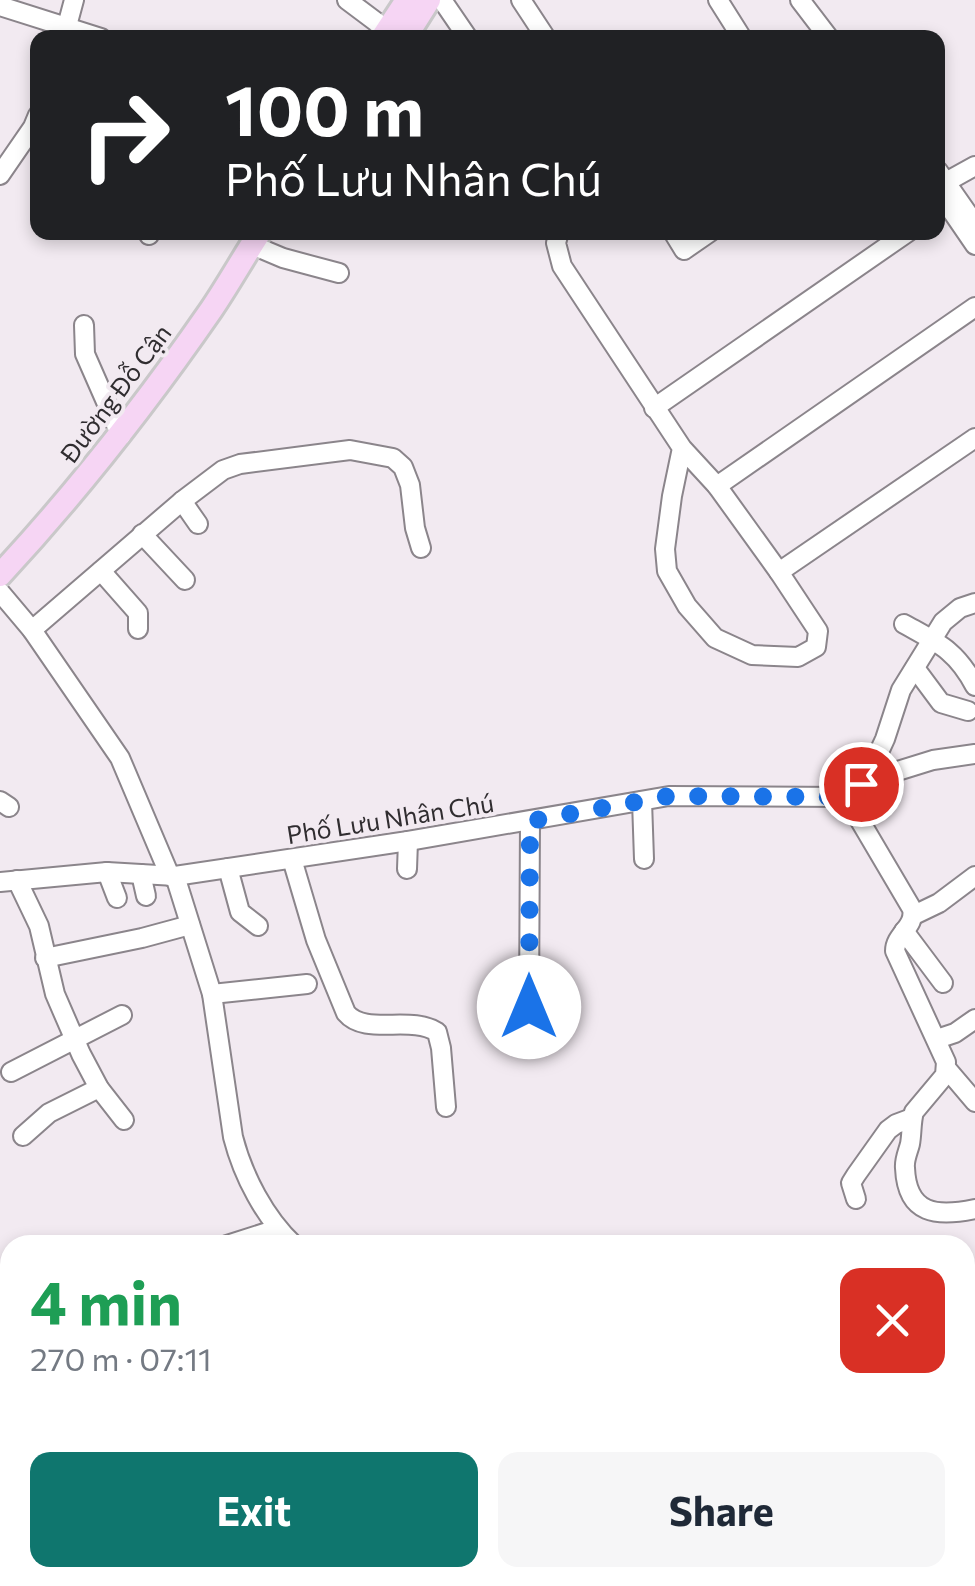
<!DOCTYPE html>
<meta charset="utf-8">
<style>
:root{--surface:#fff;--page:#f6f6f7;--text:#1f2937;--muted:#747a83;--accent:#0f766e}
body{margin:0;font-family:Commissioner,sans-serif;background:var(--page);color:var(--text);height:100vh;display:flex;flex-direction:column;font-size:38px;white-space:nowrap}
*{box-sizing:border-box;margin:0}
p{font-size:32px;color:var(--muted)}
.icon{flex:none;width:55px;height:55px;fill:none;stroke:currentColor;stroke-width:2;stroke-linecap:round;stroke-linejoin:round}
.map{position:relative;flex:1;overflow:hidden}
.details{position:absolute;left:0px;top:1235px;width:975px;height:352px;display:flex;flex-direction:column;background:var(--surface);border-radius:30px 30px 0 0;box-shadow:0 5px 15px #0003}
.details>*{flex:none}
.top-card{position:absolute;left:30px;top:30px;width:915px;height:210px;border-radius:20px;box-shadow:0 5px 15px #0003;background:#202124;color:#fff;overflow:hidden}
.pin{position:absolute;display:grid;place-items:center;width:85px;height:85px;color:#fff;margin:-42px;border:5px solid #fff;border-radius:50%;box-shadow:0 2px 10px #0007}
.me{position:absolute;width:110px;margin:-55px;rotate:0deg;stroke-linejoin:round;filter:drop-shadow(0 0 8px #0008)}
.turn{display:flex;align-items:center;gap:35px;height:210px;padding:0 30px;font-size:45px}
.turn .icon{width:130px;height:130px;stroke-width:2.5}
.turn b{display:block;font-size:70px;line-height:85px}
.round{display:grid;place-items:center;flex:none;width:105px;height:105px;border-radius:20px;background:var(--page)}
.head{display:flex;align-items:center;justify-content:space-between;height:170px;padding:0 30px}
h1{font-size:60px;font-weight:700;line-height:75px;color:#1e9e55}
.action{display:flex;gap:20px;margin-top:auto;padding:20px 30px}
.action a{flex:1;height:115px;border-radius:20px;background:var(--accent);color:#fff;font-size:40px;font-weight:700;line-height:115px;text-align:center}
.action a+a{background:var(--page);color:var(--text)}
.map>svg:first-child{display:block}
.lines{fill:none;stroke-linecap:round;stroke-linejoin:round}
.stream{stroke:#be8fbb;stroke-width:4}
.minor-casing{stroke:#8b858b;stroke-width:22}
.major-casing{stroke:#c9c8c9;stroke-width:28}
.highway-casing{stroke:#c9c8c9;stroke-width:30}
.minor{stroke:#fff;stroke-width:18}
.major{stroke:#f6d5f4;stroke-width:22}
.highway{stroke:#f0b9ed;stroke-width:25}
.route{stroke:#1a73e8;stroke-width:18;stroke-dasharray:0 32.4}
.labels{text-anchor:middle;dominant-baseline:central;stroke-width:8;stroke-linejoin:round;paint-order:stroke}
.street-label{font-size:25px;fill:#302d30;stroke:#f2eaf1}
</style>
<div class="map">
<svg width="975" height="1586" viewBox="0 0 975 1586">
<rect width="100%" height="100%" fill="#f2eaf1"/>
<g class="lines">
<g class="stream">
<polyline points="0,1353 10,1356"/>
<polyline points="820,1578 837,1582"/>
</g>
<g class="minor-casing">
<g id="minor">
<polyline points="347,0 387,30"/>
<polyline points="442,0 468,38"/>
<polyline points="521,0 546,38"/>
<polyline points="718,0 742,38"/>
<polyline points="800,0 829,38"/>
<polyline points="0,6 101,38"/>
<polyline points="67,26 74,0"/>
<polyline points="938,171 975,224"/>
<polyline points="0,175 33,127 38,115"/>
<polyline points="946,182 975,166"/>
<polyline points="938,191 975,245"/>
<polyline points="559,232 556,243 562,266 682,448 717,486 779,572 818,631 816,647 798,657 752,655 715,638 687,606 667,571 665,549 672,496 682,448"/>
<polyline points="673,232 684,250 710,232"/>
<polyline points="149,235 150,232"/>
<polyline points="252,245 283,258 339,273"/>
<polyline points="84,325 85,354 121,436"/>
<polyline points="654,408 908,232"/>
<polyline points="717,486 975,307"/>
<polyline points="182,501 198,524"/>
<polyline points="142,534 185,580"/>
<polyline points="101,571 138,613 138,629"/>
<polyline points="779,572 975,438"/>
<polyline points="0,592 32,630 120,758 170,876"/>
<path d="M904,624C938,643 956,650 975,686"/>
<polyline points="32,630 182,501 223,470 240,464 350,450 393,458 403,467 410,485 415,528 421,548"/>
<polyline points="915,668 941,703 968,711"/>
<polyline points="867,778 888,774 933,760 975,754"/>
<path d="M846,797L912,909C916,927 895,934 895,951L946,1062L945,1075L914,1112C911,1122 912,1133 910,1144C908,1152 904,1160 905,1168C907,1215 937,1217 975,1209"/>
<polyline points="0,801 9,807"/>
<polyline points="642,801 644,859"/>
<path d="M292,859L316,940L346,1013C365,1036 411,1015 437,1032L441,1048L446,1107"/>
<polyline points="228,868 240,912 258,926"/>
<polyline points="407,869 408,841"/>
<polyline points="107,872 117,898"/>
<polyline points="141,874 146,896"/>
<path d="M175,876L212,994L233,1137C243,1176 265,1218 294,1245"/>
<polyline points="17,880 39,926 55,994 81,1054 99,1088 124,1120"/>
<polyline points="0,882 107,872 175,876 408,841 669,796 846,797 867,778 885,739 901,690 943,622 960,608 975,603"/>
<polyline points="914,915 939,903 975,876"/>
<polyline points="904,931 943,983"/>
<polyline points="45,958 142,938 190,925"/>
<polyline points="212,994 307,984"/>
<polyline points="529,1007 530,821"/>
<polyline points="937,1039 955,1033 975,1019"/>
<polyline points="947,1069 975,1102"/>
<polyline points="11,1072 122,1015"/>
<polyline points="23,1136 49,1113 99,1088"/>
<polyline points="856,1199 851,1183 856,1175 888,1130 896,1124 912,1118"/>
<polyline points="227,1245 277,1229"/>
<polyline points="320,1578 323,1586"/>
<polyline points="843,1578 872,1586"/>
<polyline points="940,1578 947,1586"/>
</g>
</g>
<g class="major-casing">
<g id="major">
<polyline points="382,38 407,0"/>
<polyline points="405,38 429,0"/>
<path d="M0,575C77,492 146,404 211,310C228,285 243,258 260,232"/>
</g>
</g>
<g class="highway-casing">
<polyline id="highway" points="17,1578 29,1586"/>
</g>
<use href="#minor" class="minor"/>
<use href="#major" class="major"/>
<use href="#highway" class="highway"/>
</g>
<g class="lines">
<polyline class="route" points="529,1007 530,821 669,796 846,797 861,784"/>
</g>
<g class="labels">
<g class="street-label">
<text transform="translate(115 393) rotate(-53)">Đường Đỗ Cận</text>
<text transform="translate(390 818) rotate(-9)">Phố Lưu Nhân Chú</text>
</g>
</g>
</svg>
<div class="pin" style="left:861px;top:784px;background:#d93025"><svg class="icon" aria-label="arrive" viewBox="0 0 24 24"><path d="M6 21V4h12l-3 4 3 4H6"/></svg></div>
<svg class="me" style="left:529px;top:1007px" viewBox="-20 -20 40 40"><circle r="19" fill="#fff"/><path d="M0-13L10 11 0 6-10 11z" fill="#1a73e8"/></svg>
<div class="top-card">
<div class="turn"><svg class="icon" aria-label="right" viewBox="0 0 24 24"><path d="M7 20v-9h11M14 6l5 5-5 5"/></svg><div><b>100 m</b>Phố Lưu Nhân Chú</div></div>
</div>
<section class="details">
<div class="head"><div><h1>4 min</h1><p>270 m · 07:11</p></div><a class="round" style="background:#d93025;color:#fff"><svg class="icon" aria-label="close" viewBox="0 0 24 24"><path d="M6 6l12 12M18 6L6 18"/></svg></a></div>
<div class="action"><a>Exit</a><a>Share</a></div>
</section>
</div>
